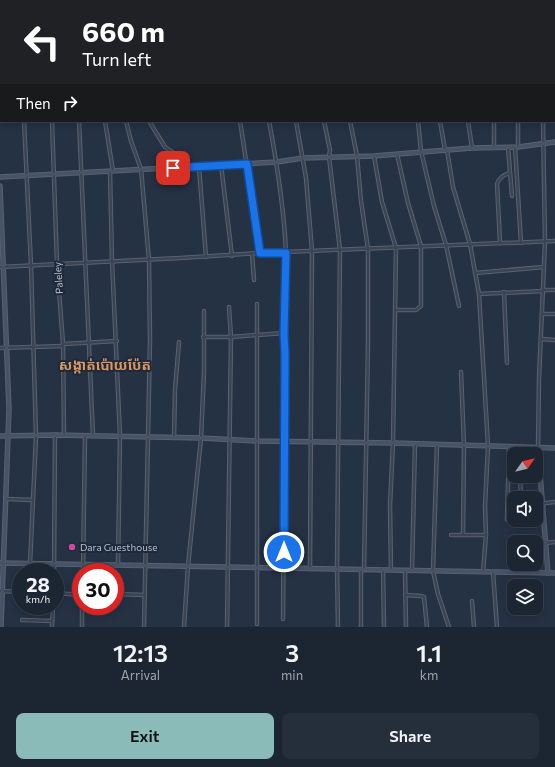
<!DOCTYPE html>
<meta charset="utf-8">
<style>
:root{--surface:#1c2633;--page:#252e3b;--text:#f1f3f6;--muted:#a0a5ac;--line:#3a434e;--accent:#8bbbb9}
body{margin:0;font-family:Commissioner,"Noto Sans Khmer",sans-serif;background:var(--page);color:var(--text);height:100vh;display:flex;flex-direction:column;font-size:15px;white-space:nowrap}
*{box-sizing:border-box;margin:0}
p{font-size:13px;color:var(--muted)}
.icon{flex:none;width:22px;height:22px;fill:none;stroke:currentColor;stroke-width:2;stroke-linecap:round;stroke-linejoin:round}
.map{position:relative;height:627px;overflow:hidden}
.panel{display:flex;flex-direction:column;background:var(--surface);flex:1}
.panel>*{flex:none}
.top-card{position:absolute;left:0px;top:0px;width:555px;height:122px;box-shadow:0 2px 10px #0003,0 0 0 1px var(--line);background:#202124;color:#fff;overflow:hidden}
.needle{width:26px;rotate:56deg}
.buttons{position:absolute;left:507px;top:447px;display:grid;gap:8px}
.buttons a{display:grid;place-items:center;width:36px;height:36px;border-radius:8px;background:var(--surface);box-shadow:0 2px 10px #0003,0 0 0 1px var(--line);font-size:20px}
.speed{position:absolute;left:12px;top:563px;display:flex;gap:8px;font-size:20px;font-weight:700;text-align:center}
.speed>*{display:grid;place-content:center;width:52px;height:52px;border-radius:50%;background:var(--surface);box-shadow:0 2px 10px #0003,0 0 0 1px var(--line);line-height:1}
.speed small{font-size:10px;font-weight:400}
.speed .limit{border:6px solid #d22;background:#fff;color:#111}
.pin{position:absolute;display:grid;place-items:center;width:34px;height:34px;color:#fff;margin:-17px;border-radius:8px;box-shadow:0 2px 6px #0006}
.me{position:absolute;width:44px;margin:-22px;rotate:0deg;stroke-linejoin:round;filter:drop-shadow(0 0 3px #0008)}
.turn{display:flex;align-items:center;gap:14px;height:84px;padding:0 16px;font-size:18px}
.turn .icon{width:52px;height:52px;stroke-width:2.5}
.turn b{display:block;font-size:28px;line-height:34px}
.then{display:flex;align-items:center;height:38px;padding:0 16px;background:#0003;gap:8px;font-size:15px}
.eta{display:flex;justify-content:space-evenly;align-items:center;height:68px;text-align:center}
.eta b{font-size:24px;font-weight:600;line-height:28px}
.action{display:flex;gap:8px;margin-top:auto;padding:8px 16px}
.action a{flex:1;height:46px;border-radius:8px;background:var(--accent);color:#111;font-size:16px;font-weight:600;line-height:46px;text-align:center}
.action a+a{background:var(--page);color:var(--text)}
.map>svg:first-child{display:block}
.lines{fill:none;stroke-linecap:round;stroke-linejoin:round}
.street-casing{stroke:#586270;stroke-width:4.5}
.secondary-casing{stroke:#586270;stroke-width:5.5}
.street{stroke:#3a4453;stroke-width:2.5}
.secondary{stroke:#475366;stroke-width:3.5}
.route-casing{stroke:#114b97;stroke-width:10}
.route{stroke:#1a73e8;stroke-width:7}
.hotel-dot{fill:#d1479c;stroke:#1e2939;stroke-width:1.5}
.labels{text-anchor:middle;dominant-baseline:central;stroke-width:4;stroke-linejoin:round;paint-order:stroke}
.street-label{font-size:10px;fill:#b7bfcd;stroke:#1e2939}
.poi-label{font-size:10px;fill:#b7bfcd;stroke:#1e2939;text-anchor:start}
.district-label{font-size:14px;font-weight:bold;fill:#dc9862;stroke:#1e2939}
</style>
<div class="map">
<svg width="555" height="627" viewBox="0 0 555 627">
<rect width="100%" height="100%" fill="#253244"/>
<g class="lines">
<g class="street-casing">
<g id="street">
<polyline points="30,0 31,1"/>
<polyline points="362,0 362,1"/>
<polyline points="377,0 378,1"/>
<polyline points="404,0 404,1"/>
<polyline points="469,0 469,1"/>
<polyline points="518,0 518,1"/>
<polyline points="542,0 542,1"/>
<polyline points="207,1 207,0"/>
<polyline points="322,1 325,0"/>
<polyline points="494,1 494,0"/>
<polyline points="0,59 1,59"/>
<polyline points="554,68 555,69"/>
<polyline points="0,114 1,114"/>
<polyline points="24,121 31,265 36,436 30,564"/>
<polyline points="52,121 57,264 63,344 64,435"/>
<polyline points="79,121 93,436"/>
<polyline points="105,121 113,171"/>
<polyline points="126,121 131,141 141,169 149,260 150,340 148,438 144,627"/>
<polyline points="149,121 165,147 186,161 188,167"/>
<polyline points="240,121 260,253"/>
<path d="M269,121C277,164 284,208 286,252C288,286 283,319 285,353L283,619"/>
<polyline points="296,121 306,178 312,251 310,569"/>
<polyline points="324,121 330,150 329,157 340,250 337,569 338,627"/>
<polyline points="350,121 357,156 361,201 368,249 368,343 364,570"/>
<polyline points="418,121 421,151 434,206 446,245 459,306"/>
<polyline points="440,121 445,150"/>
<polyline points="468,121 472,148"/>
<polyline points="494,147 494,121"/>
<polyline points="508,147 512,196"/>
<polyline points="515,147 521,243"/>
<polyline points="518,147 518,121"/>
<polyline points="447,150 453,187 470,244 479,294 488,446 485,506 486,535 483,572"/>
<polyline points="374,156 382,202 396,248 393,443 390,505 391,570"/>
<polyline points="221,165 232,256"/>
<polyline points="199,167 206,257"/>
<polyline points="110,171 112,261 120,436 118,565"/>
<path d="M500,243L497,184C499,178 503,175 510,173"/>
<polyline points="252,254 254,280"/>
<polyline points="0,267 180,258 260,253 555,241"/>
<polyline points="475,273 544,267"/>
<polyline points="543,290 555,290"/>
<polyline points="504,292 507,363"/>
<polyline points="479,294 543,291"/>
<polyline points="395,310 416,310 421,306 421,246 408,203 397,154"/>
<polyline points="542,314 555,314"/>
<polyline points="203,337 231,337 284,333"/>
<polyline points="541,339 555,340"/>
<polyline points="63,344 117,341"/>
<polyline points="0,348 63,346"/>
<polyline points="461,372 464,446 463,535 486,535"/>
<polyline points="174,438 175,390 179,342"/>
<polyline points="437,445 433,571 438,594 449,627"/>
<polyline points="518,447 518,454"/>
<polyline points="538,448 539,378 545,242 543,121"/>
<polyline points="520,476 521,498"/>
<polyline points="6,499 33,500"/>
<polyline points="536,504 555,502"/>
<polyline points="507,520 509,447"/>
<polyline points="451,535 463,535"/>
<polyline points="521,542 522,537"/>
<polyline points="545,543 555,542"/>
<polyline points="361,570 361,627"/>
<polyline points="383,570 384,627"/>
<polyline points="405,570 406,627"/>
<polyline points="412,570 415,444"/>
<polyline points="54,572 55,435"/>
<polyline points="83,572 85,436"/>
<polyline points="493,572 497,627"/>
<polyline points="519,572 519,564"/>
<polyline points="0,591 21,592"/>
<polyline points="55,593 81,595"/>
<polyline points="115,594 145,595"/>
<polyline points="405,595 421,596 424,597 427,627"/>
<polyline points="472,601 474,627"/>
<polyline points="22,620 52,621"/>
<polyline points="257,624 257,304"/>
<polyline points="52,627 53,606"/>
<polyline points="82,627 82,606"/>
<polyline points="184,627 188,566 201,438 204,372 204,311"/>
<polyline points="227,627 231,337 229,307"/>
</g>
</g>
<g class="secondary-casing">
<g id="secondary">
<polyline points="0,177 277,162 303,158 374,156 472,148 518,147 555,142"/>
<polyline points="0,186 9,409 1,627"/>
<polyline points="0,436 55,435 201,438 257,441 393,443 555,448"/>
<polyline points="538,448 548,573"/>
<polyline points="0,563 555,573"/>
</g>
</g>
<use href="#street" class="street"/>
<use href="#secondary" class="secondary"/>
</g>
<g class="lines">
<g class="route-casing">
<polyline id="route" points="173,168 247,164 260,253 286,253 284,334 285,353 284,552"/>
</g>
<use href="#route" class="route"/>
</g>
<circle class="hotel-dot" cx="72" cy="547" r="4"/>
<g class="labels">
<g class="street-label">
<text transform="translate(58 278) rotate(-94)">Paleley</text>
</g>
<g class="poi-label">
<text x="80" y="547">Dara Guesthouse</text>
</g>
<g class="district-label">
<text x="105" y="364">សង្កាត់ប៉ោយប៉ែត</text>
</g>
</g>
</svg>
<div class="buttons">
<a><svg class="needle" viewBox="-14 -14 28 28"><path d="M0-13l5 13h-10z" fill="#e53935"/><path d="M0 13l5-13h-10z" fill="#a0a5ac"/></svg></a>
<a><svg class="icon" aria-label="sound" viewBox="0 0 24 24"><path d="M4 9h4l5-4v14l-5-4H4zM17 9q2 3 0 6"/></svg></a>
<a><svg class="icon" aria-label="search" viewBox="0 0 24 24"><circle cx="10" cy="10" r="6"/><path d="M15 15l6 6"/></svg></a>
<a><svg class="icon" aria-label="layers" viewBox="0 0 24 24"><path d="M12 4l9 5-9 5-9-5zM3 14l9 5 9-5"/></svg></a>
</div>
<div class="speed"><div>28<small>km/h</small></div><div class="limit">30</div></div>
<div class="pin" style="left:173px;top:168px;background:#d93025"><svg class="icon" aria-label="arrive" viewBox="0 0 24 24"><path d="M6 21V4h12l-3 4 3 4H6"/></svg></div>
<svg class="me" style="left:284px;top:552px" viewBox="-20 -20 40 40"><circle r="17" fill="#1a73e8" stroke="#fff" stroke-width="3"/><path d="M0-11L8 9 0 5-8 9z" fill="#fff"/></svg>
<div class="top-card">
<div class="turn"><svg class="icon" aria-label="left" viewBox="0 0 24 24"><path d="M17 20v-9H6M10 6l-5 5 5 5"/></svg><div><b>660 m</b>Turn left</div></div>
<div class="then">Then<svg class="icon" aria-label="right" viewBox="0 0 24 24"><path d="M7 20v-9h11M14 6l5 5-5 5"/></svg></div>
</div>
</div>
<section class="panel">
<div class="eta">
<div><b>12:13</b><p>Arrival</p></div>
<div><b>3</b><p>min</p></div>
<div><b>1.1</b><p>km</p></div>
</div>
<div class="action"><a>Exit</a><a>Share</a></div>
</section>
